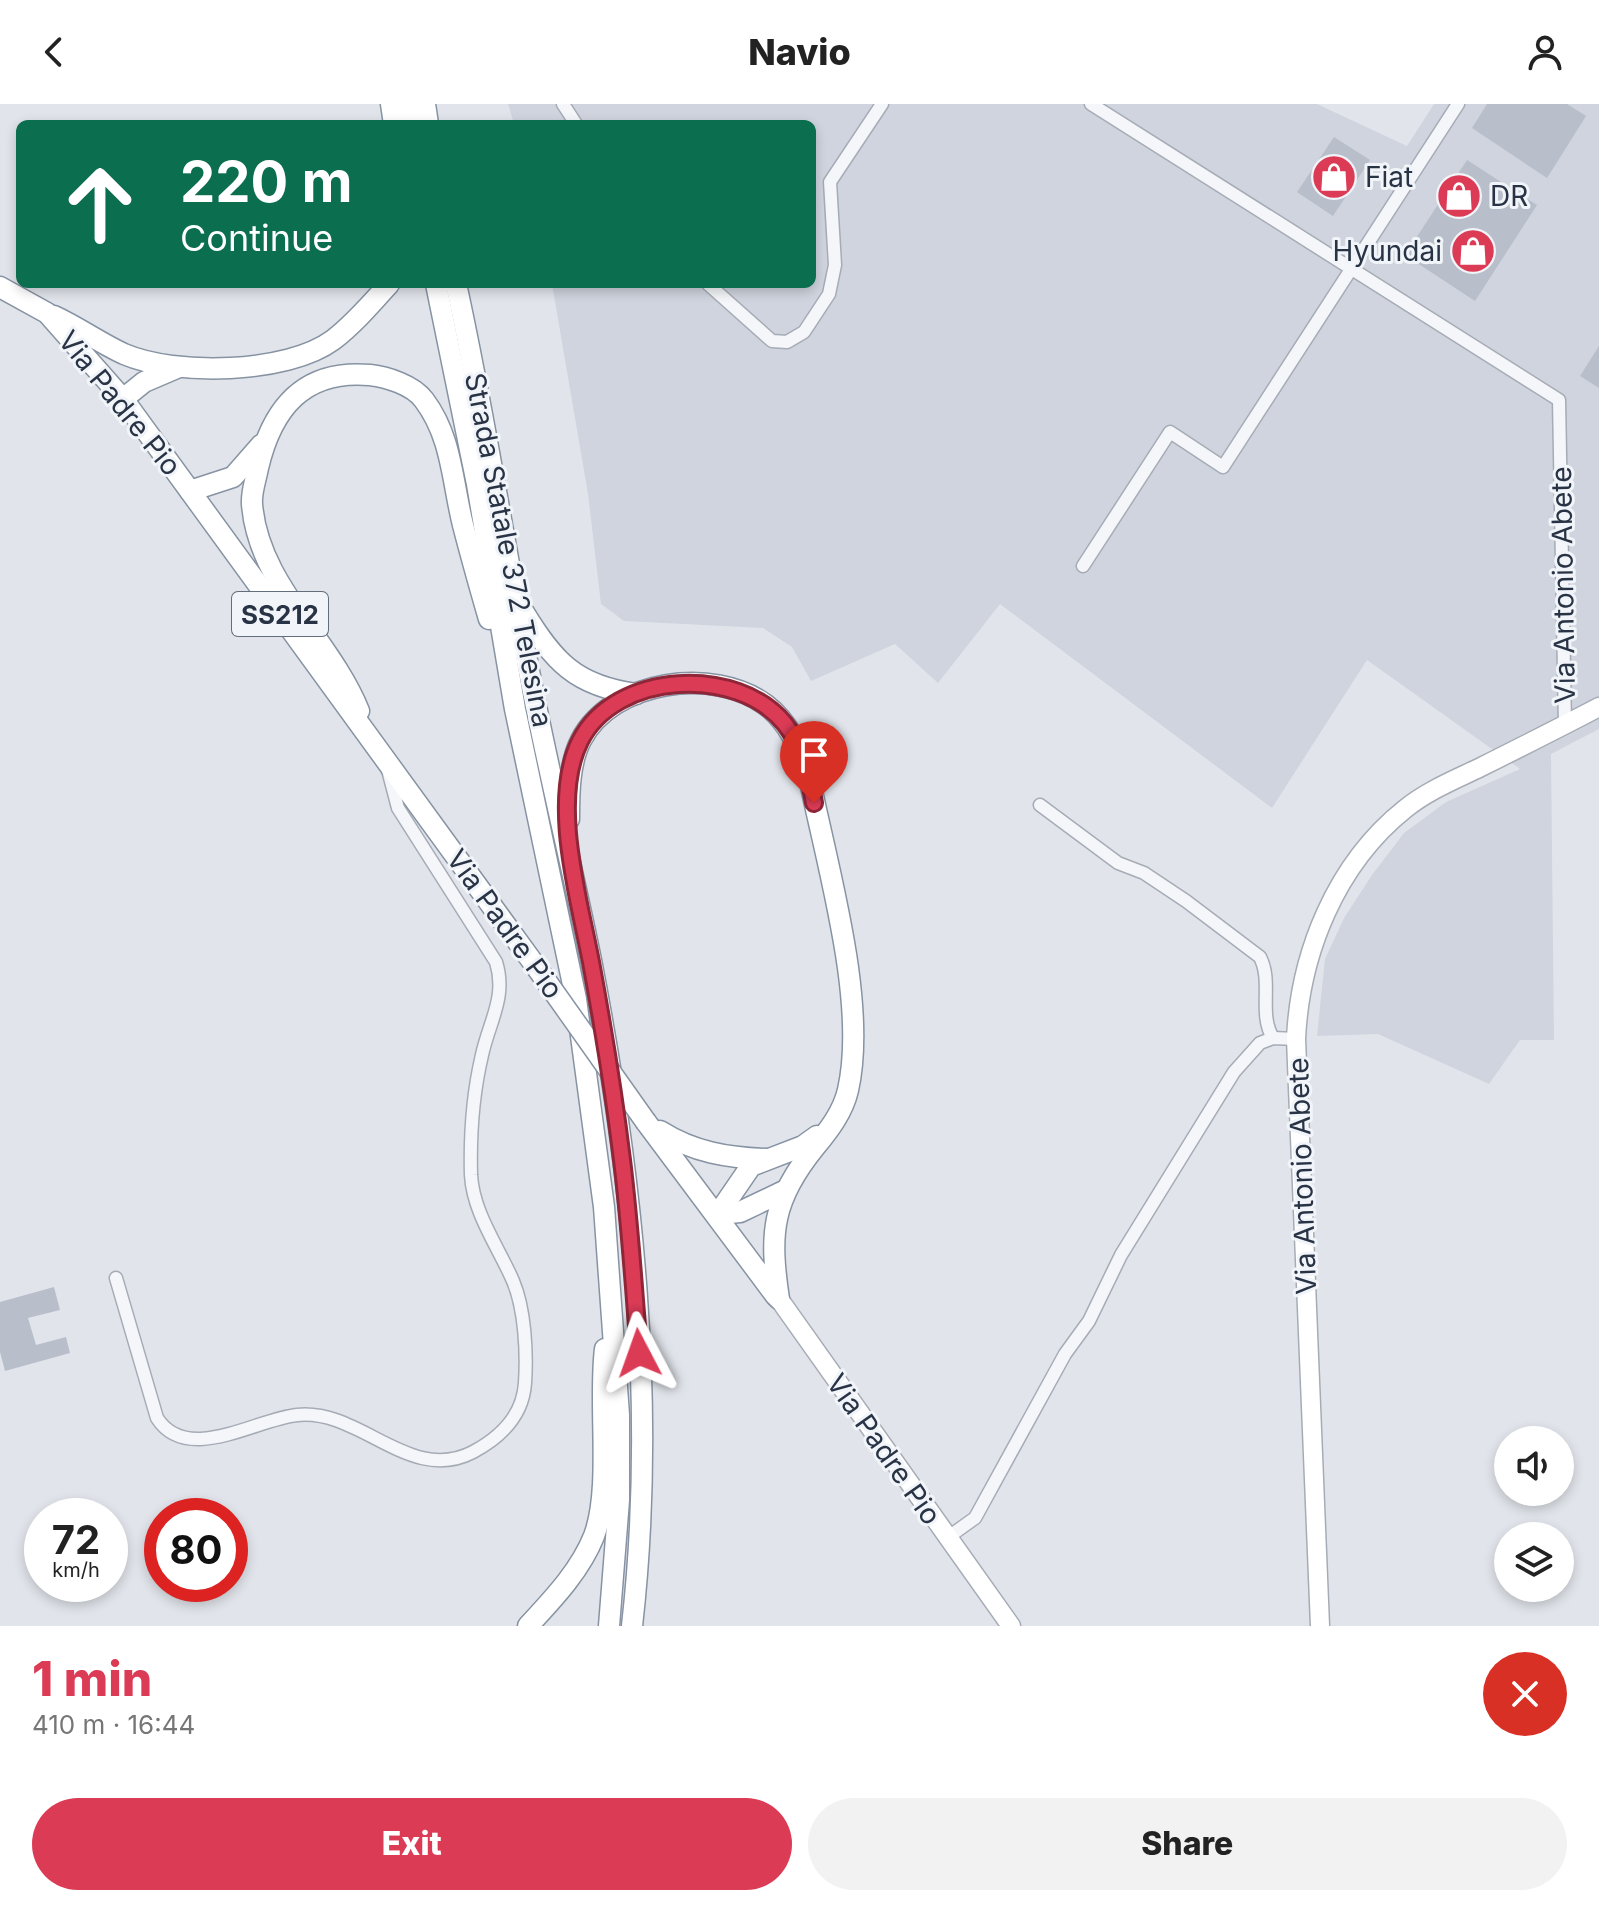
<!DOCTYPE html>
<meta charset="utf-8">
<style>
:root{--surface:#fff;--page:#f2f2f2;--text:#222;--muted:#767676;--accent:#dc3b56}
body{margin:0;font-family:Inter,sans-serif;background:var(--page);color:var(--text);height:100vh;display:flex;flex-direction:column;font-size:30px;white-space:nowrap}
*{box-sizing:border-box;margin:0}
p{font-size:26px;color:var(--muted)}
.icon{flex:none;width:44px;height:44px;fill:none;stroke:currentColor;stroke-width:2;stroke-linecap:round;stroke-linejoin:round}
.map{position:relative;height:1522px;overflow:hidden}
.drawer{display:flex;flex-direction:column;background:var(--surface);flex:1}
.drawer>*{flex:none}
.banner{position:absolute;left:16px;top:16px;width:800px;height:168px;border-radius:12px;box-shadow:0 4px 12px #0003;background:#0b6e4f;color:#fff;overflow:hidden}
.fabs{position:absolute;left:1494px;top:1322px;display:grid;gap:16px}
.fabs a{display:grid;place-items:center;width:80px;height:80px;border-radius:50%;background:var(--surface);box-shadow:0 4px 12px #0003;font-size:40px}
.speed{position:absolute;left:24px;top:1394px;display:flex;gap:16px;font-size:40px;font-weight:700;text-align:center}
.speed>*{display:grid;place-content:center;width:104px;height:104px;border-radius:50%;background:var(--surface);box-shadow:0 4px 12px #0003;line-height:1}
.speed small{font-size:20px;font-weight:400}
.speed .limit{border:12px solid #d22;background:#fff;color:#111}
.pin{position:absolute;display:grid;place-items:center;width:68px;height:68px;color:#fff;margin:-82px -34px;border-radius:50% 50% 50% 0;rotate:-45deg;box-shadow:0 0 8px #0007}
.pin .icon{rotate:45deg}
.me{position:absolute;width:88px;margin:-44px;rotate:356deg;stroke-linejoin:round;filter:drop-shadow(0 0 6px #0008)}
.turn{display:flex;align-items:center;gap:28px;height:168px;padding:0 32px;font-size:36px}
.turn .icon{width:104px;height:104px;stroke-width:2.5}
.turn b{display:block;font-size:56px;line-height:68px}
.round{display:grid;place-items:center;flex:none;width:84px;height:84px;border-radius:42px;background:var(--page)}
.overview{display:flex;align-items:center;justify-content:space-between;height:136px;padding:0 32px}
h1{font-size:48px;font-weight:800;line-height:60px;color:var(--accent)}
.button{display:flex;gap:16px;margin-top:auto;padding:16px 32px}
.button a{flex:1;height:92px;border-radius:48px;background:var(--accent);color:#fff;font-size:32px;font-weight:800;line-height:92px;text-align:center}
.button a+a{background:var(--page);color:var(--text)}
header{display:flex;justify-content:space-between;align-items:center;height:104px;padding:0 32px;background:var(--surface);font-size:36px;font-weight:800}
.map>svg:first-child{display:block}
.built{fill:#cfd4de}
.building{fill:#b8beca}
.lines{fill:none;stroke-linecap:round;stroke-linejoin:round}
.minor-casing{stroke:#a6acb6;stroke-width:15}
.secondary-casing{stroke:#a6acb6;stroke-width:21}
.trunk-casing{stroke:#8793a3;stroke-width:23}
.minor{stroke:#f5f6f9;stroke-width:12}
.secondary{stroke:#fff;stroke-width:18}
.trunk{stroke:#fff;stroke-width:20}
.trunk-bridge-casing{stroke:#8793a3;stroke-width:23;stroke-linecap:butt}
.trunk-bridge{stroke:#fff;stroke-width:20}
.route-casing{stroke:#8f2638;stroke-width:20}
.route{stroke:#dc3b56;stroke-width:14}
.labels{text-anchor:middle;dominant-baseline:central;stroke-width:6;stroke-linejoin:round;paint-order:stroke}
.shield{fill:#f1f4f8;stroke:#646d7b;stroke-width:2}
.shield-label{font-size:26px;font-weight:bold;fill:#283345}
.poi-label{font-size:28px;fill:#283345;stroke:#f1f4f8;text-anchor:start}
.street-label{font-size:28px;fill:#283345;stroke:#f1f4f8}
</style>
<header><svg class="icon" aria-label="back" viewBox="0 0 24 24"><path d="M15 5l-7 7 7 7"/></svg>Navio<svg class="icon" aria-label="person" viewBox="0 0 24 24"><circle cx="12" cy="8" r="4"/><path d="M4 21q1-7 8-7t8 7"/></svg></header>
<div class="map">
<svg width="1599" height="1522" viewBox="0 0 1599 1522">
<rect width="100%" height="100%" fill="#e1e5eb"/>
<polygon class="built" points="508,0 1317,0 1407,42 1434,0 1599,0 1599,625 1551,650 1554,936 1520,936 1489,980 1378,930 1317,932 1325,855 1344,814 1372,771 1404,729 1446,698 1520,665 1367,556 1272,704 1000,500 938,579 895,540 811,577 792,543 763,524 624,517 601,500 588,390 552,180 812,180 812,20 514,20"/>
<g class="building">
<polygon points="1487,0 1567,0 1586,12 1547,74 1472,24"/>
<polygon points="1334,33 1370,56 1333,112 1297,88"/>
<polygon points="1467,56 1537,101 1475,197 1405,151"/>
<polygon points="1599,242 1599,284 1580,272"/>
<polygon points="54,1183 60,1206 28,1214 36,1241 66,1233 70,1249 5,1267 0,1248 0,1198"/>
</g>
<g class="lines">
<g class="minor-casing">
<g id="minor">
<polyline points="563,0 576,20"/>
<polyline points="1091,0 1559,296 1565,621"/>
<polyline points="708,180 772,237 787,238 804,228 829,190 835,161 830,78 882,0"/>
<polyline points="1083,462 1170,328 1223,363 1458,0"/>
<path d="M1040,701L1118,759L1144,769L1186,797L1260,853C1273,878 1258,910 1273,934"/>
<path d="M116,1174L157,1314C187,1361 256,1315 297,1311C360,1304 410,1381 473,1348C501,1333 523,1311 525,1279C527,1249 525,1205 513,1177C499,1144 473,1109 471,1071C470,1033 473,989 482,951C489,918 507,893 496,858L398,704L388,666"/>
<polyline points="947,1434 975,1414 1065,1250 1089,1217 1121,1151 1234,968 1260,939 1273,934 1296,935"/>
</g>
</g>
<g class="secondary-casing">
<g id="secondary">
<polyline points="779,1195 1011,1522"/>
<path d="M1320,1522L1296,935C1300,849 1336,760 1405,705C1427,687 1454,676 1479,664C1519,644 1559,624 1599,603"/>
</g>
</g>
<g class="trunk-casing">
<g id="trunk">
<polyline points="391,0 394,20"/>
<polyline points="406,0 409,20"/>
<polyline points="425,0 428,20"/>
<polyline points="436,180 477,380 515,605 576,895 604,1103 619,1311 619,1396 609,1522"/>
<path d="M456,180C484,307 503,435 528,562C547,661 571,758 591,856C633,1073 657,1302 632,1522"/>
<polyline points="0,183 47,209 123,295 537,864"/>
<path d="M54,212C78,223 100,239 124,250C175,272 287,270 333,236C353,221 372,199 389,180"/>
<polyline points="123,295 144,278 179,263"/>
<polyline points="190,387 233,373 261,341"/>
<path d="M523,507C554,558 576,582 636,590"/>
<path d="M359,607C330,535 258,480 252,400C251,388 256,375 258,364C272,304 304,265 370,271C387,273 413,281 424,296C452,333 452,377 463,421C471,452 480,484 489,515"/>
<path d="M569,715C569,691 569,659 581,636C612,576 714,562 766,601C788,618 799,642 808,668C826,759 868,897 848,986C843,1008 829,1026 815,1043C772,1096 769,1129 779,1195"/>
<polyline points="646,1018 776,1192"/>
<path d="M660,1027C693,1048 728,1054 767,1055"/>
<polyline points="718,1110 751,1062 803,1042 817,1032"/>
<polyline points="718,1110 740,1108 784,1087"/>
<path d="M528,1522C553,1495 580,1467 594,1432C612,1384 598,1300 605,1245"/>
</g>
</g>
<use href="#minor" class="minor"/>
<use href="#secondary" class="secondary"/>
<use href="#trunk" class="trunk"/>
<g class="trunk-bridge-casing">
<polyline id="trunk-bridge" points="537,864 646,1018"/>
</g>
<use href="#trunk-bridge" class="trunk-bridge"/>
</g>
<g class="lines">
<g class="route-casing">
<path id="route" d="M639,1249C634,1185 630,1120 622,1056C614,990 603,923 591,858C579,795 550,697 580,637C615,567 738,561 785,620C803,643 809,671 814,699"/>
</g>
<use href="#route" class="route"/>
</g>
<defs>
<g id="shop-disc" transform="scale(2.3)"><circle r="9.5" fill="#dc3b56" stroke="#f1f4f8"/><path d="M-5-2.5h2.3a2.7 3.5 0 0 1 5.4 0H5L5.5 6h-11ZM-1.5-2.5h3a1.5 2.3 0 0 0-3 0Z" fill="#fff"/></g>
</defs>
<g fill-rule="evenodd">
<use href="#shop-disc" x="1334" y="73"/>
<use href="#shop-disc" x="1459" y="92"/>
<use href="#shop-disc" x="1473" y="147"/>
</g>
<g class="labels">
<rect class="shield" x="232" y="488" width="96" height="44" rx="6"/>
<g class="shield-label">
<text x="280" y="510">SS212</text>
</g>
<g class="poi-label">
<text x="1365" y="73">Fiat</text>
<text x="1490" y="92">DR</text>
<text x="1442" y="147" text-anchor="end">Hyundai</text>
</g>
<g class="street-label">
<text transform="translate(120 299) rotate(51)">Via Padre Pio</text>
<text transform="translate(509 446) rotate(79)">Strada Statale 372 Telesina</text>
<text transform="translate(1563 481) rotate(-91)">Via Antonio Abete</text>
<text transform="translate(505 820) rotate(54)">Via Padre Pio</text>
<text transform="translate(1302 1072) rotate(-92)">Via Antonio Abete</text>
<text transform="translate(884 1345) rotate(55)">Via Padre Pio</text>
</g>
</g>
</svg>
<div class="fabs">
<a><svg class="icon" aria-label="sound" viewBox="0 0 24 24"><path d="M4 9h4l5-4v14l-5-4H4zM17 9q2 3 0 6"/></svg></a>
<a><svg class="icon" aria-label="layers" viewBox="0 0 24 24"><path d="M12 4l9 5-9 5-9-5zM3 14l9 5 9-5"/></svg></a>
</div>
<div class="speed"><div>72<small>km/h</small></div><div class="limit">80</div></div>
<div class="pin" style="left:814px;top:699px;background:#d93025"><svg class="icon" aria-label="arrive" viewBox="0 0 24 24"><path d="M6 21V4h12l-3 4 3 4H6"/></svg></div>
<svg class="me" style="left:639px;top:1249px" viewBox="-20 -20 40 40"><path d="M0-17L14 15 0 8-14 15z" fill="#dc3b56" stroke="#fff" stroke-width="4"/></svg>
<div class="banner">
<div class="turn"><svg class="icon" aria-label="ahead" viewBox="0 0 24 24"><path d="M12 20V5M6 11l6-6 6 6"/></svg><div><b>220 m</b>Continue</div></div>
</div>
</div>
<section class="drawer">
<div class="overview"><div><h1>1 min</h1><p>410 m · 16:44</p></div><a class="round" style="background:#d93025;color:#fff"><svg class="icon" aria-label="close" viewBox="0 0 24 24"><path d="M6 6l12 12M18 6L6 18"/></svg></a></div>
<div class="button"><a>Exit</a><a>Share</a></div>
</section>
